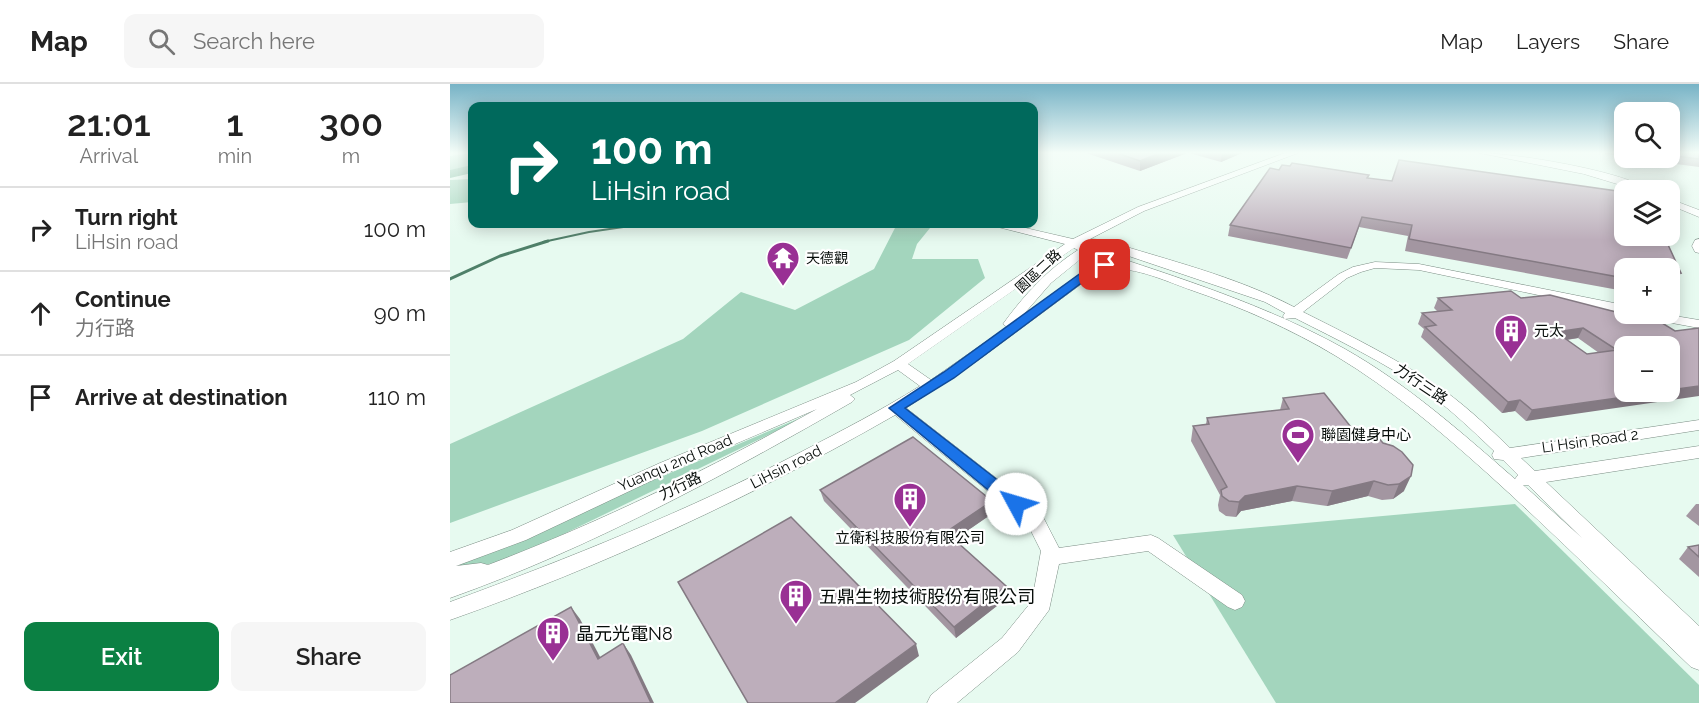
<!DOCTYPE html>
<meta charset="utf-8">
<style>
:root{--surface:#fff;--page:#f6f6f6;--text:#222;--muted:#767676;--line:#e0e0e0;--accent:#0b8043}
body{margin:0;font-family:Raleway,"Noto Sans TC",sans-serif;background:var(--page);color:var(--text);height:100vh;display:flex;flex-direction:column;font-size:22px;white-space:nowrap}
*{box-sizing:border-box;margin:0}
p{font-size:20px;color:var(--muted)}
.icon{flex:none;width:33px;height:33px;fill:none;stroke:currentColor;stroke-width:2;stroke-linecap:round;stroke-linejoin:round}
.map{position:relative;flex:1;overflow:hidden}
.panel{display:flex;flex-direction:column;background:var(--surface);width:450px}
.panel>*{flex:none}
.banner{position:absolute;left:18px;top:18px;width:570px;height:126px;border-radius:12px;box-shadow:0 3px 15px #0003;background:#00695c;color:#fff;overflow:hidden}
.tools{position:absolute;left:1164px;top:18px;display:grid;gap:12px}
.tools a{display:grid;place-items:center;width:66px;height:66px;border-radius:12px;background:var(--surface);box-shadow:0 3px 15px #0003;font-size:30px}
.pin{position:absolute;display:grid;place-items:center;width:51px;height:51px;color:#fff;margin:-26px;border-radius:12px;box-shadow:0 3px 9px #0006}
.me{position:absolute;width:66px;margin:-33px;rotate:309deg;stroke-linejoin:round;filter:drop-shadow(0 0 4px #0008)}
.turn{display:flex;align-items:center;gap:21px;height:126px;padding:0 24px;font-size:27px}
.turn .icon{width:78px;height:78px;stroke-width:2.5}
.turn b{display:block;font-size:42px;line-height:51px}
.eta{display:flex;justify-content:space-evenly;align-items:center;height:102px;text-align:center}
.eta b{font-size:36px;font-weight:600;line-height:42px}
.cta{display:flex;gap:12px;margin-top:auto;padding:12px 24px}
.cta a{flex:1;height:69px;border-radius:12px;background:var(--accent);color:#fff;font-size:24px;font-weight:600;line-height:69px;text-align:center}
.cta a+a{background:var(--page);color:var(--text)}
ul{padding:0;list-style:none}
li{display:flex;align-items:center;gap:18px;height:84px;padding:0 24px;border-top:2px solid var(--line)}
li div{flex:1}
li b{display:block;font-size:22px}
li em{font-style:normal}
header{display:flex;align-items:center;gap:36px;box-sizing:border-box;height:84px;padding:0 30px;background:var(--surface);border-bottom:2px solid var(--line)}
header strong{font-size:28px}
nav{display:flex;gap:33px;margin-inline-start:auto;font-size:21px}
.search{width:420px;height:54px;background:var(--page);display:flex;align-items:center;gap:15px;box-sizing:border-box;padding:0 21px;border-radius:12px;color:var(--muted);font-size:22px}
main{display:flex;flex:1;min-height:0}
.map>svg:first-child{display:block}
.green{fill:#a3d5bd}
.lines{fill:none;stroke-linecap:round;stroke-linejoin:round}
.stream-far1{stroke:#4f8069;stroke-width:2}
.stream{stroke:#4f8069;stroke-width:3}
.river{fill:#6eb192;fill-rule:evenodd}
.minor-casing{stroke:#7b8d84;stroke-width:1}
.minor{fill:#fff;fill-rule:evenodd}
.wall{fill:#a396a1;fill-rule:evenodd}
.shaded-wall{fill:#847a83}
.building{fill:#bdaebb;stroke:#847a83;stroke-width:1.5;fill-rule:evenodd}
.route{fill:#1a73e8;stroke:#114b97;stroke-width:1.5}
.labels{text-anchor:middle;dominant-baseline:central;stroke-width:4.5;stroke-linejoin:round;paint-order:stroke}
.far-poi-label{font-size:14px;fill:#070d0a;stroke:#fff;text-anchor:start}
.far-street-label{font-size:14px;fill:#070d0a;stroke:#fff}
.poi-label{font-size:15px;fill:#070d0a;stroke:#fff;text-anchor:start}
.street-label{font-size:15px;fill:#070d0a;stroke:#fff}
.near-poi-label{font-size:18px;fill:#070d0a;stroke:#fff;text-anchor:start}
</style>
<header>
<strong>Map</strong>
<div class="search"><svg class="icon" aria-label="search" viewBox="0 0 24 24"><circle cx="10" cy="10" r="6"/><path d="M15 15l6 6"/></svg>Search here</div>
<nav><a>Map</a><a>Layers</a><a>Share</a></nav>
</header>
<main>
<section class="panel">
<div class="eta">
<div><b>21:01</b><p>Arrival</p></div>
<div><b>1</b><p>min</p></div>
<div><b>300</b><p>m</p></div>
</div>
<ul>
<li><svg class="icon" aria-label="right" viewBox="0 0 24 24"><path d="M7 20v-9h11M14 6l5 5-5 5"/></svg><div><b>Turn right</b><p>LiHsin road</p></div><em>100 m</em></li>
<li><svg class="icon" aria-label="ahead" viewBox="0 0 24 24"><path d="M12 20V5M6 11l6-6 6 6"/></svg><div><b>Continue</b><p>力行路</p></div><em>90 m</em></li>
<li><svg class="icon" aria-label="arrive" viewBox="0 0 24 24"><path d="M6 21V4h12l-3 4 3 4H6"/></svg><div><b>Arrive at destination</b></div><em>110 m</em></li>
</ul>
<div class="cta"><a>Exit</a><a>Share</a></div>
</section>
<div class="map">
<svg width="1249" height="619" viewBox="0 0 1249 619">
<rect width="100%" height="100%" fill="#e7faf0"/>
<g class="green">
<polygon points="22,69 22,84 0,92 0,72"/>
<polygon points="22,95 22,118 0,120 0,96"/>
<polygon points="447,140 507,140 480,144 467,160 462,175 528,175 535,194 459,256 252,347 0,439 0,360 233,255 291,208 345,226 424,185"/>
<polygon points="376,323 58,477 0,486 0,482"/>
<polygon points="1065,420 1249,601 1249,619 826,619 723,451"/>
</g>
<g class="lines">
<polyline class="stream-far1" points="93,158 139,148 194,140"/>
<polyline class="stream" points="0,195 50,172 98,157"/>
<polygon class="river" points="22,81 22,89 0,94 0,86"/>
<g class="minor-casing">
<g id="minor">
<path d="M835,69H848L694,127L640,155L654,156C717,176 785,192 844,223L889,190L903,183L925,178L969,180L1174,221V229L969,186L925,184L911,188L897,194L853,228C897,250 941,272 983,299C1011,317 1036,341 1060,364L1249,336V346L1071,374L1085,387L1249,362V374L1096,398L1249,542V586L1241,583C1173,518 1107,452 1037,389C989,346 941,305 886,272C841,245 791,223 741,206C713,196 680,180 650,186L527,277L456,324L591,429L609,464L701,451L708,454L792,511L795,517L792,523L785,526L778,523L698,467L609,480L599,526L568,568L507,619H477L481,611L552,554L582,517L591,467L577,439L445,331C302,413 155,481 0,536V518C120,474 237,427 351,368C391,347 432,326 470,302L448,286L400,311L405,315L402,318C275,391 138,465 0,514V468L62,446L210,379L406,298L444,277L615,160L544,142L543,140H558L623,155L688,123ZM646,161L815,218L835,229L833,232L834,235L845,234C888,256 934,278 974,306C999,324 1022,346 1044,367L1042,371L1044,375L1053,376L1068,391L1065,395C1011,348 957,300 895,265C816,221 730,194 645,166ZM624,164L628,166C598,185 574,211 553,240L557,243L481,296L458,280ZM637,170L658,177L642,181L573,231L601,199ZM367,325C261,384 151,438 38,481L31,479L6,482L76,456L222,387ZM1073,401H1078L1132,454L1080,407Z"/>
<path d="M1030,69C1063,69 1174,87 1199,106H1187L1134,90Z"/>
<polygon points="1220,115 1249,126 1249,133 1220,121"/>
<polygon points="1249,155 1249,169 1245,168 1242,162 1245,156"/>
<polygon points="1189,230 1213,230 1249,236 1249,244 1195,234"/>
</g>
</g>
<use href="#minor" class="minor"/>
</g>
<g class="wall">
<polygon points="636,69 737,69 690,87"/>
<polygon points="739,69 792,69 771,78"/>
<polygon points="1152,69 1174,69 1174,73"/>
<polygon points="1220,69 1249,69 1249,83 1180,74 1220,74"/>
<polygon points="949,76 1174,108 1174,152 1214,152 1231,189 1224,201 1220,200 1220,184 1174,184 1174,207 955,167 958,152 909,143 897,175 778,152 780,141 820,84 829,86 832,81 840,82 842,79 919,91 918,94 942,97"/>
<path d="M988,214H1071L1225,247L1076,337L1065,327L1052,329L971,253L974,245L968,240L972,229L988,228L984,224ZM1128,254L1149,269L1137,270L1117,256Z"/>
<polygon points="833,314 908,352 926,351 954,407 943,415 932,416 918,412 877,422 842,417 791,427 786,433 776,432 769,427 768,421 770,411 741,357 743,342 756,340 757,334 830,326"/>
<polygon points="370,406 543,429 504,456 556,502 557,514 506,554 374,417"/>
<polygon points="1246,420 1249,420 1249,442 1236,432"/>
<polygon points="1249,461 1249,493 1229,475 1238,463"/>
</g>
<g class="shaded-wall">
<polygon points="710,69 737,69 690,87 690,77"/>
<polygon points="772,69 792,69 771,78"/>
<polygon points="1133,244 1128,254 1100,258 1106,248"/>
<polygon points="1249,302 1249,312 1076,337 1082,326 1210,308 1220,308 1220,306"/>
<polygon points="1070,316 1065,327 1052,329 1058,318"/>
<polygon points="961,392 954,407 943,415 949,400"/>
<polygon points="924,397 918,412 877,422 882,407"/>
<polygon points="847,402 842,417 791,427 786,433 789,418 795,412"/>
<polygon points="542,417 543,429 498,460 496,448"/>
<polygon points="556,502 557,514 506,554 504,543"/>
<polygon points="121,523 130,535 157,586 148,575"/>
<polygon points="173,559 181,571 204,619 201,619"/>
<polygon points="466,560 469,572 405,619 385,619"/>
</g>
<g class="building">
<polygon points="667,69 710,69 690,77"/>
<polygon points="1220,69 1249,69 1249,75 1220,71"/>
<polygon points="949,76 1174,108 1174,152 1214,152 1231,189 1220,187 1220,184 1205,184 1184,181 1186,184 1174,184 1174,194 959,155 962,141 912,133 901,164 780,141 820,84 829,86 832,81 840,82 842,79 919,91 917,94 942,97"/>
<path d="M1061,207L1071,214L1100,211L1193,235L1204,234L1225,247L1249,244V302L1220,306V262H1174V308H1210L1082,326L1070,316L1058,318L975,243L986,241L972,229L1002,226L988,214ZM1133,244L1167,266L1137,270L1106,248Z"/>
<polygon points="874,309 908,352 926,351 933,359 943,362 952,368 963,381 961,392 949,400 938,401 924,397 882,407 847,402 795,412 789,418 779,417 772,412 771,406 777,403 743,342 759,340 757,334 839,325 833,314"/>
<polygon points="463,353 542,417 496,448 556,502 504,543 370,406"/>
<polygon points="341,433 466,560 385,619 298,619 228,498"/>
<polygon points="1249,461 1249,473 1238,463"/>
<polygon points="121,523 148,575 173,559 201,619 0,619 0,591"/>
</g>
<linearGradient id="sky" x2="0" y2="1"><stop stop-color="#77b3c6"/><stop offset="0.44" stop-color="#f4fdf8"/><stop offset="1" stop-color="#f4fdf8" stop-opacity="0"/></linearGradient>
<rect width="1249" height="156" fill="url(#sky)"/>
<polygon class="route" points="655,178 658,179 658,183 649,186 504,294 455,324 572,415 574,420 572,424 560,424 439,324 494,288 642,181"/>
<defs>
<g id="temple-pin" transform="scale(1.725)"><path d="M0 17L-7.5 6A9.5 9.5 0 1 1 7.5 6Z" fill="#993094" stroke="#fff"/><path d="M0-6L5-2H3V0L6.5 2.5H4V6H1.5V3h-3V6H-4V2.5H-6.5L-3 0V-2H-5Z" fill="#fff"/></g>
<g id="building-pin" transform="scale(1.725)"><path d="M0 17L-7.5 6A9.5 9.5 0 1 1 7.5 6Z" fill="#993094" stroke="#fff"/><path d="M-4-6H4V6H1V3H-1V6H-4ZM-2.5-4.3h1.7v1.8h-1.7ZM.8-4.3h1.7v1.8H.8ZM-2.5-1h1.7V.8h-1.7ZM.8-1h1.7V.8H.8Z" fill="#fff"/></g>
<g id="stadium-pin" transform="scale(1.725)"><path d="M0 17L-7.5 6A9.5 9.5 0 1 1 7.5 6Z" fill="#993094" stroke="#fff"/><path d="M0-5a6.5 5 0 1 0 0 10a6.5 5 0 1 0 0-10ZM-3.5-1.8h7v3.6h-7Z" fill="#fff"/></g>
</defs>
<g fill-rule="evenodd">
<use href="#temple-pin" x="333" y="174"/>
<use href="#building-pin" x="1061" y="247"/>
<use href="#stadium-pin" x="848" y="351"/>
<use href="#building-pin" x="460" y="415"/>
<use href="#building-pin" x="346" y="512"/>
<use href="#building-pin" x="103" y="549"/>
</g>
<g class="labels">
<g class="far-poi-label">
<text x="356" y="174">天德觀</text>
</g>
<g class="far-street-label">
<text transform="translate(588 187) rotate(-43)">園區二路</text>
</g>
<g class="poi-label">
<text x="1084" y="247">元太</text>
<text x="871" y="351">聯園健身中心</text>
<text x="460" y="454" text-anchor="middle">立衛科技股份有限公司</text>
</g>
<g class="street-label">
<text transform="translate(971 300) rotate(34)">力行三路</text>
<text transform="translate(1140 357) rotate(-8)">Li Hsin Road 2</text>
<text transform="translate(225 379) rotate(-23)">Yuanqu 2nd Road</text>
<text transform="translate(336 383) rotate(-27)">LiHsin road</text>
<text transform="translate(230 402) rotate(-26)">力行路</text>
</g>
<g class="near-poi-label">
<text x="369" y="512">五鼎生物技術股份有限公司</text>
<text x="126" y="549">晶元光電N8</text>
</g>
</g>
</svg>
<div class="tools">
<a><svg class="icon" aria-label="search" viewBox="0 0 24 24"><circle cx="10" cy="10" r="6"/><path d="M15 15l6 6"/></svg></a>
<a><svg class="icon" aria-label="layers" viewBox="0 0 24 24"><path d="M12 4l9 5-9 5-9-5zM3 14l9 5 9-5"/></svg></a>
<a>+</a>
<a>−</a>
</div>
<div class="pin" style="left:655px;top:181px;background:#d93025"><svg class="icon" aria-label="arrive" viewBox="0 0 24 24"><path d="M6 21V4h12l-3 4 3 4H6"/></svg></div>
<svg class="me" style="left:566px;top:420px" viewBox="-20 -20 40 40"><circle r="19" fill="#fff"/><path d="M0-13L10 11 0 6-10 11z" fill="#1a73e8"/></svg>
<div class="banner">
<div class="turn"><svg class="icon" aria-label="right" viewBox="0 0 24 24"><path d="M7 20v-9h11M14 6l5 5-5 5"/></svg><div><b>100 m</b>LiHsin road</div></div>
</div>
</div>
</main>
